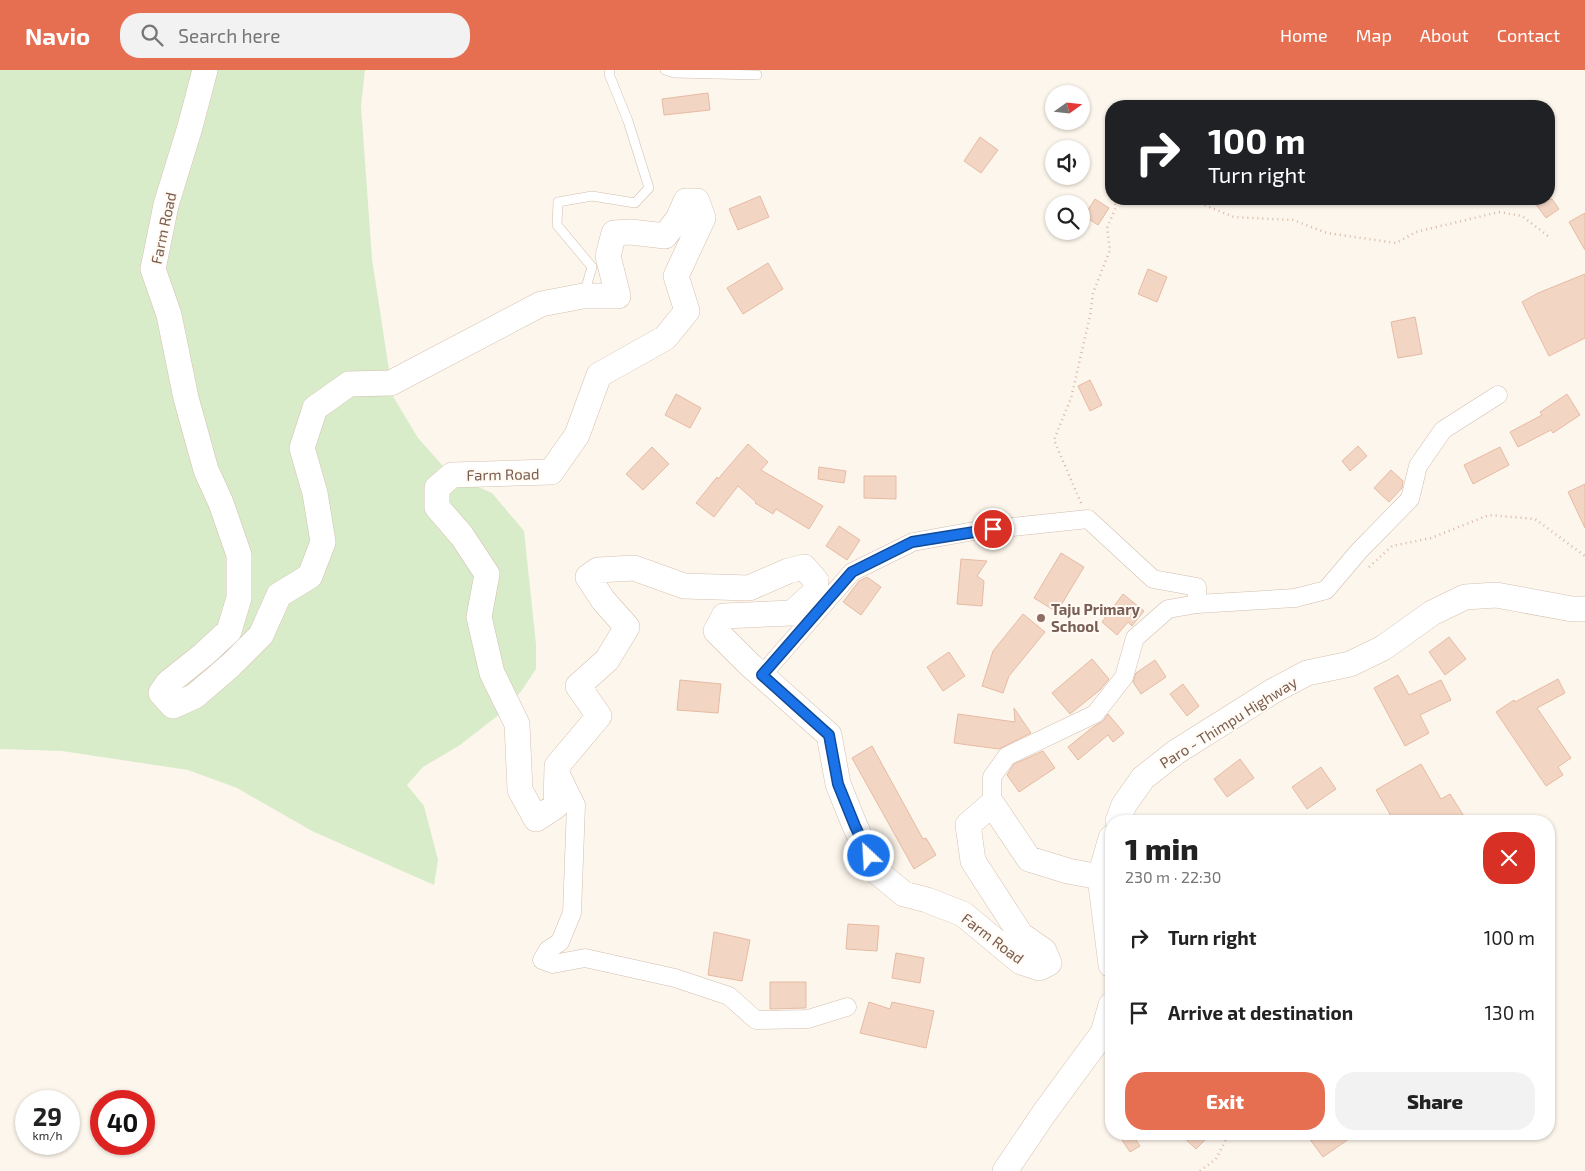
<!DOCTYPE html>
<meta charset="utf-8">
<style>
:root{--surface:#fff;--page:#f2f2f2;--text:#222;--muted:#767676;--accent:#e76f51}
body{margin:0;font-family:"Exo 2",sans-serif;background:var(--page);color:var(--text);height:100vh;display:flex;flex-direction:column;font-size:19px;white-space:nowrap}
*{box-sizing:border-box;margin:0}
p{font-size:16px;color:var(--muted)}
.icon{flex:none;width:28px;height:28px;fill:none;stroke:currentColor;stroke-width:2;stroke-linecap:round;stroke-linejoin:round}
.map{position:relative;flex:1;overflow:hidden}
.details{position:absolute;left:1105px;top:745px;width:450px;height:325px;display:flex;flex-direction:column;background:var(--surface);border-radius:20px;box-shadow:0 1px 4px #0004}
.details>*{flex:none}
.banner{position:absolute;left:1105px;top:30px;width:450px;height:105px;border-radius:20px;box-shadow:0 1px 4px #0004;background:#202124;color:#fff;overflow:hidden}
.needle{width:32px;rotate:75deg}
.fabs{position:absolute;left:1045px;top:15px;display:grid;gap:10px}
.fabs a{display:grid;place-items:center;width:45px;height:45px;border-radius:50%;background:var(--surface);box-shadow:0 1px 4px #0004;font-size:25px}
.speed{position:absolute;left:15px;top:1020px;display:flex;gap:10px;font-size:25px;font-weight:700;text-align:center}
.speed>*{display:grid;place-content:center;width:65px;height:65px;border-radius:50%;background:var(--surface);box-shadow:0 1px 4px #0004;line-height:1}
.speed small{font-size:12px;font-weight:400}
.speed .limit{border:8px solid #d22;background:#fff;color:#111}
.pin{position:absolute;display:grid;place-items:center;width:42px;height:42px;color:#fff;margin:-21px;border:2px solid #fff;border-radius:50%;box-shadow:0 1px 5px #0007}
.me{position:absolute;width:55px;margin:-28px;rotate:335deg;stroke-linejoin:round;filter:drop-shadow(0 0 4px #0008)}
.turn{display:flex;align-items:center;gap:18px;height:105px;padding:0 20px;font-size:22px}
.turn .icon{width:65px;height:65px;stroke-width:2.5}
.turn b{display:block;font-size:35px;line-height:42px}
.round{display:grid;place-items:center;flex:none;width:52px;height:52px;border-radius:20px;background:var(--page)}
.head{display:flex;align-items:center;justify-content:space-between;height:85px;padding:0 20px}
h1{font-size:30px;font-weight:800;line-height:38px}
.primary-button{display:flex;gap:10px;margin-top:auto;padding:10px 20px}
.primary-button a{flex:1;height:58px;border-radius:20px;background:var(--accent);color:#fff;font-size:20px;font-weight:800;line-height:58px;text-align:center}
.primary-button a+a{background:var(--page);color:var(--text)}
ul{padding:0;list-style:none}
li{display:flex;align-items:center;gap:15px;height:75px;padding:0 20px}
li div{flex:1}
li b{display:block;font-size:19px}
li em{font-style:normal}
header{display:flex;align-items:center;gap:30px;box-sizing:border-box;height:70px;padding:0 25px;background:var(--accent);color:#fff}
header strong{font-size:24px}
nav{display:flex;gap:28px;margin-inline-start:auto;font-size:18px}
.search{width:350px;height:45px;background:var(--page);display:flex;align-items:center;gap:12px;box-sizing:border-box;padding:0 18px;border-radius:20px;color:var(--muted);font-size:19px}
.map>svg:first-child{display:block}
.green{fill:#d8ecc9}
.building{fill:#f3d5c3;stroke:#e6bba3}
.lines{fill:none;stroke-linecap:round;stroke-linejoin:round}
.lane-casing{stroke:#d1beb0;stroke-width:10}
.street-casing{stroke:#d1beb0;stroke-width:19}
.secondary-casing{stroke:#d6c0b0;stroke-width:26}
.path{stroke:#d9b8a5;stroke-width:2.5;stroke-dasharray:1 4;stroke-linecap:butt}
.lane{stroke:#fff;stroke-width:9}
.street{stroke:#fff;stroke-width:18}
.secondary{stroke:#fff;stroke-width:25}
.route-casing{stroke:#114b97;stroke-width:12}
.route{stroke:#1a73e8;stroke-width:9}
.education-dot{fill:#8d6e63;stroke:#fffaf3;stroke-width:2}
.labels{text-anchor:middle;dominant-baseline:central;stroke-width:4;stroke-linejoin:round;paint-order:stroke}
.street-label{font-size:15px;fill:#7a5c4d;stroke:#fffaf3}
.education-label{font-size:15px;font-weight:bold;fill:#785e54;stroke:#fffaf3;text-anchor:start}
</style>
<header>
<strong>Navio</strong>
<div class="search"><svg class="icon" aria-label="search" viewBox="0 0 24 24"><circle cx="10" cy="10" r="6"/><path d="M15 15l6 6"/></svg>Search here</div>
<nav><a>Home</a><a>Map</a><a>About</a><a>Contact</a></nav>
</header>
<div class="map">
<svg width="1585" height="1101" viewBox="0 0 1585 1101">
<rect width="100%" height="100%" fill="#fdf6ec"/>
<polygon class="green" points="0,0 365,0 361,36 372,189 391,313 391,323 418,368 451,405 492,423 524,461 536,574 536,599 522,620 505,640 460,675 423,697 407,715 424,736 438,790 434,815 312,761 237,718 188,700 62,681 0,679"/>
<g class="building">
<polygon points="708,23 710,40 664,45 662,29"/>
<polygon points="980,67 998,80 981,103 964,91"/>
<polygon points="760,126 769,147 738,160 729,139"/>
<polygon points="1095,129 1109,138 1098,155 1084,146"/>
<polygon points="1532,129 1552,129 1559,139 1546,148"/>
<polygon points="1585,143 1585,180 1569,152"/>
<polygon points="768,193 783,219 743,244 727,218"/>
<polygon points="1148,199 1167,207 1157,232 1138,224"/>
<polygon points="1585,204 1585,268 1549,286 1522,232 1538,223"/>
<polygon points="1415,247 1422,284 1398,288 1391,252"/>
<polygon points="1090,310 1102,335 1090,341 1078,316"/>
<polygon points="676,324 701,338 690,358 665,345"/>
<polygon points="1567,324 1580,345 1553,363 1551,360 1518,377 1510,362 1542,345 1540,342"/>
<polygon points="748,374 768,392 761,400 823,436 809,459 776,439 773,444 755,433 756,432 738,416 714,447 696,433 717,407 718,409"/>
<polygon points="1358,376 1367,386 1350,401 1342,391"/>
<polygon points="652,377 669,394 643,420 626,404"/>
<polygon points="1500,377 1509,395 1473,414 1464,395"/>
<polygon points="819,397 846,401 844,413 818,409"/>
<polygon points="1391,400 1403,411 1402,418 1389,432 1374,418"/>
<polygon points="864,406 896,406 896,429 864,428"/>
<polygon points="1585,414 1585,458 1568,422"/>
<polygon points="839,456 860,470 847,490 826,476"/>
<polygon points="1061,483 1084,497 1057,542 1034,528"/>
<polygon points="961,489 987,491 977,506 984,511 982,536 957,534"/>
<polygon points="867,507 881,517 861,545 843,532 859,511"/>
<polygon points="1123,524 1144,541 1132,556 1128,552 1117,565 1102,552"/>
<polygon points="1023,544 1045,562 1009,606 1003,623 982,616 993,581"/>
<polygon points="1449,567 1466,589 1445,605 1429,582"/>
<polygon points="949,582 965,606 943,621 927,597"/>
<polygon points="1092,589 1109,609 1100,620 1070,644 1052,623"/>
<polygon points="1155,590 1166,607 1141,624 1133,612 1136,603"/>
<polygon points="1398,605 1409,625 1441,610 1451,630 1420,645 1429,663 1405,676 1374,618"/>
<polygon points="1558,609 1565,623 1537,638 1571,688 1558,697 1563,705 1546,716 1496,642 1514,630 1515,632"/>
<polygon points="680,610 721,614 718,643 677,640"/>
<polygon points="1183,614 1199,636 1187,646 1170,624"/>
<polygon points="1014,638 1031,663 999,679 954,673 958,644 1015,652"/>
<polygon points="1108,644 1124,663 1113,672 1108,665 1078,690 1068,677 1093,657 1103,651"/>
<polygon points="872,676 923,769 926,768 936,785 914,799 852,688"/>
<polygon points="1043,681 1055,698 1019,722 1007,705 1014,694"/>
<polygon points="1240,689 1254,708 1227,727 1214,709"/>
<polygon points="1421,694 1441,729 1450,724 1467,751 1394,751 1376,720"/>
<polygon points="1321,697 1336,719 1307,739 1292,717"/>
<polygon points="848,854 879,856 877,881 846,879"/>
<polygon points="714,862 750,870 742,911 708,905"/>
<polygon points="896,883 924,888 920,913 892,908"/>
<polygon points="770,912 806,912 806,938 770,939"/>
<polygon points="869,932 890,939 892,932 934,941 926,978 860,963"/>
<polygon points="1118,1064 1132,1064 1140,1076 1130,1082"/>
<polygon points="1180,1064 1211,1064 1196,1079"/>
<polygon points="1306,1064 1356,1064 1323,1087"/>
</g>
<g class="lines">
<g class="lane-casing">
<g id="lane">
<polyline points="665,0 674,3 757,5"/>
<polyline points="584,224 592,197 557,155 558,132 592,126 635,133 649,118 628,51 609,4 610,0"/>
</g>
</g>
<g class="street-casing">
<g id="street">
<polyline points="762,605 852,502 913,472 974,461 1088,449 1153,509 1197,517 1197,534"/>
<polyline points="558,698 576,735 572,843 560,872 548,880 542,890 553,894 585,888 675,908 729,926 756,950 808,949 847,937"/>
<polyline points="992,734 992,707 1007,686 1095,644 1124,607 1135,568 1168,539 1197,534 1295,528 1326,520 1359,481 1410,429 1418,396 1443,360 1498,325"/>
</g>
</g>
<g class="secondary-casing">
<g id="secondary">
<polyline points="205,0 190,57 166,135 153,199 169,245 186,328 206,400 221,433 239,485 239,528 229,561 203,585 168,613 161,623 173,636 195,626 231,595 261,565 279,525 310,506 323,472 315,423 302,378 315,338 349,314 391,313 541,234 583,226 618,226 608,186 614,163 631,162 665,166 678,149 686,131 697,131 703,148 676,206 687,241 665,268 599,305 577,365 551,402 452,405 437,418 437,437 462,466 487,504 479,547 492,603 517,654 520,720 536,749 556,736 557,696 599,646 578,616 607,590 627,557 603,530 588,507 598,500 634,498 684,516 749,518 788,501 804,497 816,511 814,523 792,543 724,546 716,561 749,594 829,665 838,714 855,756 876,801 904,824 927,830 963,844 1021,892 1039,898 1049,893 1044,881 1021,865 973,791 968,755 992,734 1029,789 1068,801 1100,807"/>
<polyline points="1118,751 1124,735 1143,708 1176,682 1273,621 1307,603 1350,594 1383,578 1432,543 1465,527 1496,525 1572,539 1585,539"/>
<polyline points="1111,768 1100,807 1111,895"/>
<polyline points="1005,1101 1045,1042 1103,963 1111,935"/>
</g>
</g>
<g class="path">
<polyline points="1111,115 1111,117"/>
<polyline points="1197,129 1202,134 1234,147 1293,150 1327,163 1396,173 1416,162 1499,142 1522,146 1548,166"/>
<polyline points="1081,433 1054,370 1071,328 1090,246 1093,223 1110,180 1107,158 1116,137 1114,129"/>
<polyline points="1369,497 1392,476 1431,468 1489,445 1535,449 1585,486"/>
<polyline points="1200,1101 1216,1089 1229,1064"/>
</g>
<use href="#lane" class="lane"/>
<use href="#street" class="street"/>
<use href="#secondary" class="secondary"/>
</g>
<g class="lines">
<g class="route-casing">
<polyline id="route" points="869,786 855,756 838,714 829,665 762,605 852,502 912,472 993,459"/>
</g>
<use href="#route" class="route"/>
</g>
<circle class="education-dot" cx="1041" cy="548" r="5"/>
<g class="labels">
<g class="street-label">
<text transform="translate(163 158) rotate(-78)">Farm Road</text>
<text transform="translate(503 404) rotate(-1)">Farm Road</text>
<text transform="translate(1228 652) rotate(-32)">Paro - Thimpu Highway</text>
<text transform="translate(993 868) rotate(37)">Farm Road</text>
</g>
<g class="education-label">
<text x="1051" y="539">Taju Primary<tspan x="1051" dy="17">School</tspan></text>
</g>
</g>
</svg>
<div class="fabs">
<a><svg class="needle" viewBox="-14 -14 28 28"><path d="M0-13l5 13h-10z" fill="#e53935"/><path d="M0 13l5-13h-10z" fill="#767676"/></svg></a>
<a><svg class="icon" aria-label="sound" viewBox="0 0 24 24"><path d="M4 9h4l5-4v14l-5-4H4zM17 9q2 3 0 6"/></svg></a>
<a><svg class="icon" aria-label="search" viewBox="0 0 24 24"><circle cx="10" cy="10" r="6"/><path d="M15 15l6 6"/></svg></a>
</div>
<div class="speed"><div>29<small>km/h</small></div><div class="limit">40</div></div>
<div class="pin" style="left:993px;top:459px;background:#d93025"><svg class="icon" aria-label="arrive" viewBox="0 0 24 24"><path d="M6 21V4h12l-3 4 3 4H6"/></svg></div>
<svg class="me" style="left:869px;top:786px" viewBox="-20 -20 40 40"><circle r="17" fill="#1a73e8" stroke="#fff" stroke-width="3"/><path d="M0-11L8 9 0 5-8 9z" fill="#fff"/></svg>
<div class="banner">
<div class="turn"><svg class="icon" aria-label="right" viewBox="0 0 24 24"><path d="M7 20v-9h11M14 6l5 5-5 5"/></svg><div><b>100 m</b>Turn right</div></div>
</div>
<section class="details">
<div class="head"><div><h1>1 min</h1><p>230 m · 22:30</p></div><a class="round" style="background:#d93025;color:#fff"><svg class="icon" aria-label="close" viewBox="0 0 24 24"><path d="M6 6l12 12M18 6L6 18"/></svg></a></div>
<ul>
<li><svg class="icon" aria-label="right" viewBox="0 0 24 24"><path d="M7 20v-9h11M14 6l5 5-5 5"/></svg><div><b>Turn right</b></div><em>100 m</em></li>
<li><svg class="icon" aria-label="arrive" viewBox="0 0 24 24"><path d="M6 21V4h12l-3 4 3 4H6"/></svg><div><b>Arrive at destination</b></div><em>130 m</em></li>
</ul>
<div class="primary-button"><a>Exit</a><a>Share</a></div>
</section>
</div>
